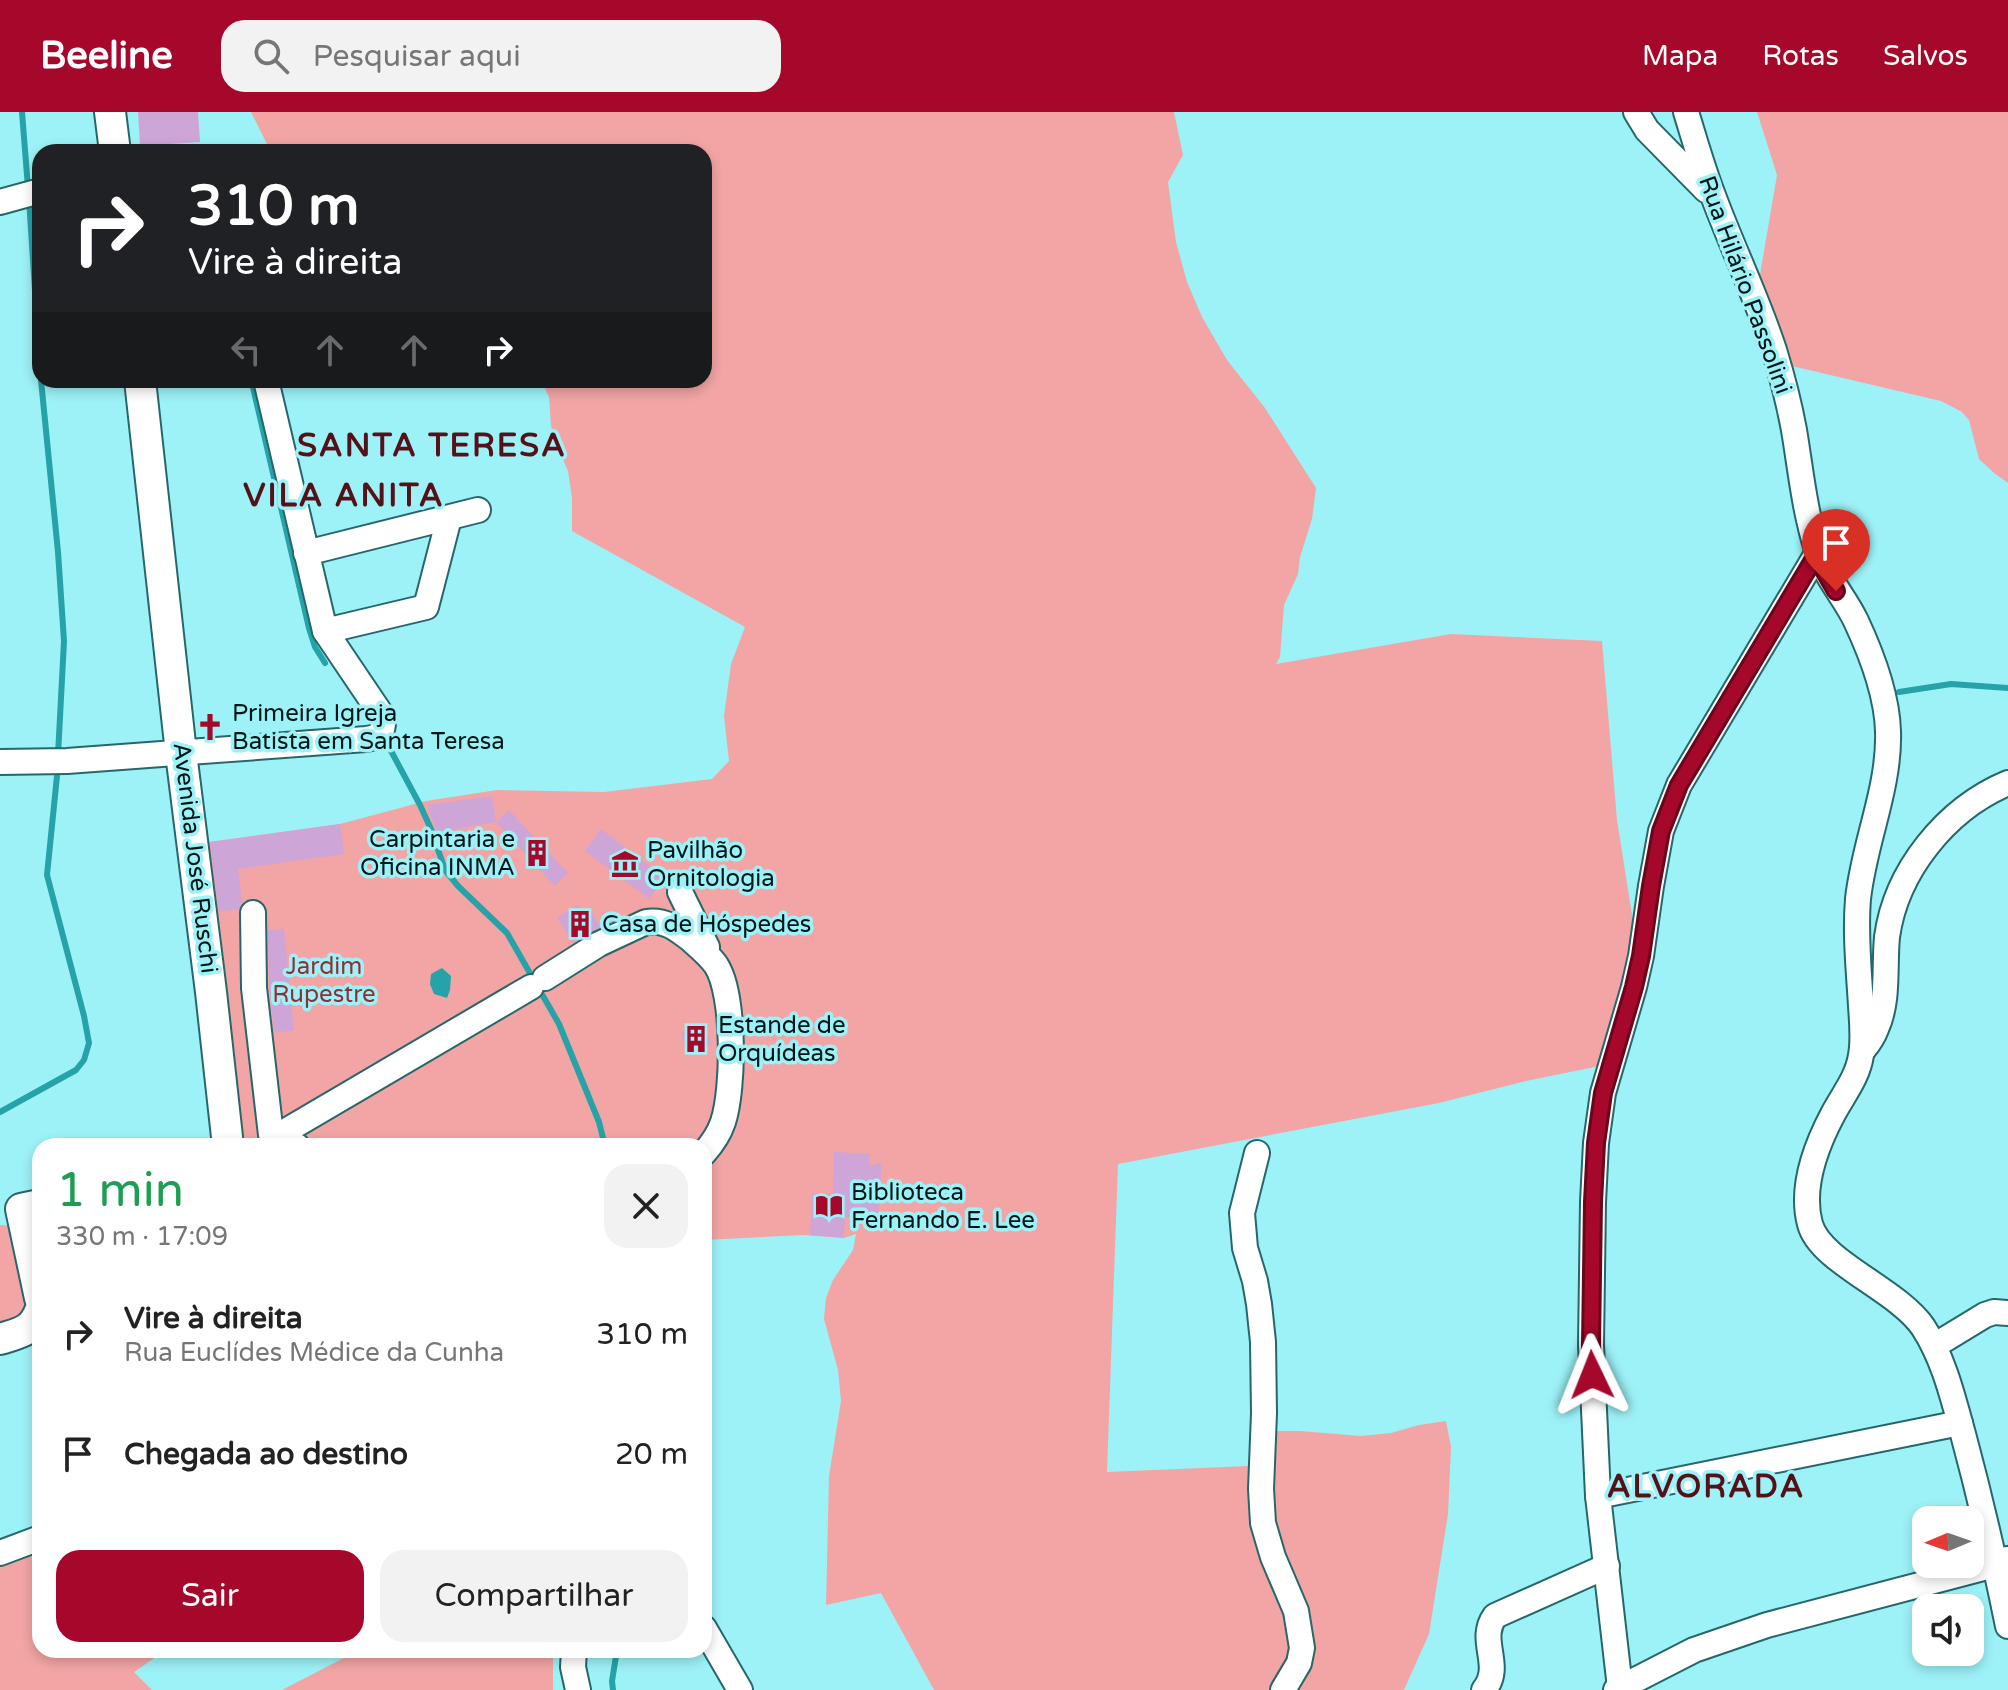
<!DOCTYPE html>
<html lang="pt">
<meta charset="utf-8">
<style>
:root{--surface:#fff;--page:#f2f2f2;--text:#222;--muted:#767676;--accent:#a5082b}
body{margin:0;font-family:"Varela Round",sans-serif;background:var(--page);color:var(--text);height:100vh;display:flex;flex-direction:column;font-size:30px;white-space:nowrap}
*{box-sizing:border-box;margin:0}
p{font-size:26px;color:var(--muted)}
.icon{flex:none;width:44px;height:44px;fill:none;stroke:currentColor;stroke-width:2;stroke-linecap:round;stroke-linejoin:round}
.map{position:relative;flex:1;overflow:hidden}
.sheet{position:absolute;left:32px;top:1026px;width:680px;height:520px;display:flex;flex-direction:column;background:var(--surface);border-radius:24px;box-shadow:0 4px 12px #0003}
.sheet>*{flex:none}
.top-card{position:absolute;left:32px;top:32px;width:680px;height:244px;border-radius:24px;box-shadow:0 4px 12px #0003;background:#202124;color:#fff;overflow:hidden}
.needle{width:52px;rotate:268deg}
.fabs{position:absolute;left:1912px;top:1394px;display:grid;gap:16px}
.fabs a{display:grid;place-items:center;width:72px;height:72px;border-radius:16px;background:var(--surface);box-shadow:0 4px 12px #0003;font-size:40px}
.pin{position:absolute;display:grid;place-items:center;width:68px;height:68px;color:#fff;margin:-82px -34px;border-radius:50% 50% 50% 0;rotate:-45deg;box-shadow:0 0 8px #0007}
.pin .icon{rotate:45deg}
.me{position:absolute;width:88px;margin:-44px;rotate:358deg;stroke-linejoin:round;filter:drop-shadow(0 0 6px #0008)}
.turn{display:flex;align-items:center;gap:28px;height:168px;padding:0 24px;font-size:36px}
.turn .icon{width:104px;height:104px;stroke-width:2.5}
.turn b{display:block;font-size:56px;line-height:68px}
.lanes{display:flex;align-items:center;height:76px;padding:0 24px;background:#0003;justify-content:center;gap:40px;direction:ltr}
.lanes .off{opacity:.35}
.round{display:grid;place-items:center;flex:none;width:84px;height:84px;border-radius:24px;background:var(--page)}
.headline{display:flex;align-items:center;justify-content:space-between;height:136px;padding:0 24px}
h1{font-size:48px;font-weight:600;line-height:60px;color:#1e9e55}
.primary-button{display:flex;gap:16px;margin-top:auto;padding:16px 24px}
.primary-button a{flex:1;height:92px;border-radius:24px;background:var(--accent);color:#fff;font-size:32px;font-weight:600;line-height:92px;text-align:center}
.primary-button a+a{background:var(--page);color:var(--text)}
ul{padding:0;list-style:none}
li{display:flex;align-items:center;gap:24px;height:120px;padding:0 24px}
li div{flex:1}
li b{display:block;font-size:30px}
li em{font-style:normal}
header{display:flex;align-items:center;gap:48px;box-sizing:border-box;height:112px;padding:0 40px;background:var(--accent);color:#fff}
header strong{font-size:38px}
nav{display:flex;gap:44px;margin-inline-start:auto;font-size:28px}
.search{width:560px;height:72px;background:var(--page);display:flex;align-items:center;gap:20px;box-sizing:border-box;padding:0 28px;border-radius:24px;color:var(--muted);font-size:30px}
.map>svg:first-child{display:block}
.green{fill:#f2a5a4}
.water{fill:#25a3a8}
.lines{fill:none;stroke-linecap:round;stroke-linejoin:round}
.stream{stroke:#25a3a8;stroke-width:6}
.building{fill:#cea5d7}
.minor-casing{stroke:#25676b;stroke-width:28}
.major-casing{stroke:#25676b;stroke-width:34}
.minor{stroke:#fff;stroke-width:24}
.major{stroke:#fff;stroke-width:30}
.route-casing{stroke:#6b051c;stroke-width:20}
.route{stroke:#a5082b;stroke-width:14}
.labels{text-anchor:middle;dominant-baseline:central;stroke-width:7;stroke-linejoin:round;paint-order:stroke}
.street-label{font-size:24px;fill:#001617;stroke:#9df2f7}
.poi-label{font-size:24px;fill:#001617;stroke:#9df2f7;text-anchor:start}
.park-label{font-size:24px;fill:#922f36;stroke:#9df2f7}
.district-label{font-size:32px;font-weight:bold;letter-spacing:2px;fill:#551018;stroke:#9df2f7}
</style>
<header>
<strong>Beeline</strong>
<div class="search"><svg class="icon" aria-label="search" viewBox="0 0 24 24"><circle cx="10" cy="10" r="6"/><path d="M15 15l6 6"/></svg>Pesquisar aqui</div>
<nav><a>Mapa</a><a>Rotas</a><a>Salvos</a></nav>
</header>
<div class="map">
<svg width="2008" height="1578" viewBox="0 0 2008 1578">
<rect width="100%" height="100%" fill="#9df2f7"/>
<g class="green">
<polygon points="251,0 1174,0 1183,43 1168,70 1176,130 1187,170 1202,205 1227,248 1265,296 1316,376 1312,407 1300,445 1298,462 1284,493 1280,545 1276,552 1451,522 1602,529 1617,708 1636,828 1614,951 1526,969 1439,991 1118,1052 1107,1360 1248,1354 1255,1328 1272,1319 1300,1319 1361,1324 1391,1321 1419,1313 1446,1309 1451,1335 1448,1402 1429,1522 1404,1578 934,1578 881,1481 826,1493 829,1364 841,1289 838,1258 824,1207 826,1186 833,1168 853,1138 856,1122 844,1126 803,1123 704,1128 704,1034 237,1034 202,731 340,712 426,689 497,678 604,680 712,667 729,649 724,604 731,552 745,515 572,419 572,386 568,359 558,336 551,314 549,285 541,268 704,268 704,40 271,40"/>
<polygon points="1757,0 2008,0 2008,371 1994,361 1979,347 1969,308 1962,300 1941,289 1775,250 1756,186 1777,63"/>
<polygon points="0,1113 6,1113 11,1116 31,1198 26,1205 0,1211"/>
<polygon points="40,1430 40,1538 166,1538 134,1560 152,1578 0,1578 0,1446"/>
<polygon points="359,1538 555,1538 553,1548 553,1578 282,1578"/>
</g>
<polygon class="water" points="442,856 451,864 450,878 447,886 434,882 430,872 431,862"/>
<g class="lines">
<g class="stream">
<polyline points="22,0 28,76"/>
<polyline points="29,87 40,255"/>
<polyline points="41,268 58,440 64,529 58,643"/>
<polyline points="252,271 309,516 315,535 325,551"/>
<polyline points="1899,580 1951,572 2008,576"/>
<polyline points="390,637 420,693 431,717 445,758 458,774 507,821 559,912 599,1010 605,1034"/>
<polyline points="0,1000 76,958 84,948 89,931 84,904 47,763 58,654"/>
<polyline points="704,1368 706,1393 704,1398"/>
<polyline points="613,1578 612,1569 617,1538"/>
</g>
</g>
<g class="building">
<polygon points="138,0 198,0 200,30 140,34"/>
<polygon points="492,684 496,710 509,698 568,761 555,774 496,710 437,720 427,693"/>
<polygon points="340,712 344,742 238,757 242,791 239,797 219,800 210,730"/>
<polygon points="601,717 665,766 649,787 585,739"/>
<polygon points="578,793 584,803 591,799 600,815 573,831 557,805"/>
<polygon points="284,817 294,919 274,920 269,875 268,818"/>
<polygon points="703,910 711,932 689,943 681,921"/>
<polygon points="834,1040 870,1042 869,1054 882,1050 878,1101 845,1105 844,1126 810,1123 812,1081 833,1083"/>
</g>
<g class="lines">
<g class="minor-casing">
<g id="minor">
<polyline points="1636,0 1647,18 1706,78"/>
<path d="M1686,0C1695,29 1703,58 1714,86C1733,137 1757,186 1774,238C1782,264 1789,291 1794,318C1801,360 1804,396 1817,438C1826,466 1844,484 1856,509C1871,541 1887,584 1888,619C1890,676 1864,730 1858,787C1855,823 1859,859 1861,894C1862,910 1864,927 1861,943C1858,965 1843,983 1833,1002C1816,1034 1800,1075 1810,1112C1820,1150 1897,1177 1923,1215C1944,1247 1953,1286 1963,1322C1980,1385 1995,1450 2008,1514"/>
<polyline points="0,90 40,79"/>
<polyline points="306,441 478,398"/>
<polyline points="325,519 426,495 449,406"/>
<path d="M0,650L67,649L366,627C381,625 384,619 383,605L325,519L266,268"/>
<polyline points="680,780 707,835"/>
<polyline points="253,801 254,876 271,1023 277,1030 297,1034"/>
<path d="M545,866L599,832L646,810C664,807 676,816 690,827C698,834 709,843 716,853C735,882 734,977 723,1010C719,1022 712,1032 704,1041"/>
<path d="M1863,938C1868,932 1873,925 1876,917C1889,889 1884,856 1887,825C1896,759 1946,697 2008,671"/>
<polyline points="272,1027 531,875"/>
<polyline points="1257,1041 1242,1101 1245,1136 1255,1169 1259,1192 1263,1230 1264,1301 1261,1377 1263,1411 1273,1445 1296,1499 1302,1536 1299,1551 1283,1578"/>
<polyline points="1934,1234 1985,1203 1994,1200 2008,1201"/>
<polyline points="1598,1384 1960,1311"/>
<polyline points="0,1441 40,1426"/>
<polyline points="704,1516 740,1578"/>
<polyline points="574,1538 573,1555 578,1578"/>
<polyline points="1620,1576 1598,1384 1591,1233 1593,1090 1596,1031 1603,981 1634,875 1641,844 1651,774 1661,719 1679,673 1818,440"/>
<path d="M1484,1578C1504,1553 1477,1529 1495,1504L1607,1454"/>
<polyline points="1616,1578 1694,1538 1767,1513 1995,1453 2007,1447"/>
</g>
</g>
<g class="major-casing">
<g id="major">
<polyline points="110,0 115,40"/>
<polyline points="140,268 181,641 211,880 228,1034"/>
<polyline points="40,1093 21,1097 40,1186"/>
<path d="M0,1227C19,1221 32,1220 40,1199"/>
</g>
</g>
<use href="#minor" class="minor"/>
<use href="#major" class="major"/>
</g>
<g class="lines">
<g class="route-casing">
<polyline id="route" points="1592,1263 1591,1233 1593,1090 1596,1031 1603,981 1634,875 1641,844 1651,774 1661,719 1679,673 1818,440 1825,460 1836,479"/>
</g>
<use href="#route" class="route"/>
</g>
<defs>
<g id="church-bare" transform="scale(2.16)"><path d="M-1.2-6h2.4v3.5h3.3v2.4h-3.3V6h-2.4V-.1h-3.3v-2.4h3.3Z" fill="#a5082b" stroke="#9df2f7" stroke-width="2.5" paint-order="stroke"/></g>
<g id="building-bare" transform="scale(2.16)"><path d="M-4-6H4V6H1V3H-1V6H-4ZM-2.5-4.3h1.7v1.8h-1.7ZM.8-4.3h1.7v1.8H.8ZM-2.5-1h1.7V.8h-1.7ZM.8-1h1.7V.8H.8Z" fill="#a5082b" stroke="#9df2f7" stroke-width="2.5" paint-order="stroke"/></g>
<g id="museum-bare" transform="scale(2.16)"><path d="M0-6L6-3V-2H-6V-3ZM-5-1h2V3h-2ZM-1-1h2V3h-2ZM3-1h2V3H3ZM-6 4H6V6H-6Z" fill="#a5082b" stroke="#9df2f7" stroke-width="2.5" paint-order="stroke"/></g>
<g id="library-bare" transform="scale(2.16)"><path d="M-6-4Q-3-5.5-.7-3.5V5Q-3 3-6 4ZM6-4Q3-5.5 .7-3.5V5Q3 3 6 4Z" fill="#a5082b" stroke="#9df2f7" stroke-width="2.5" paint-order="stroke"/></g>
</defs>
<g fill-rule="evenodd">
<use href="#church-bare" x="210" y="615"/>
<use href="#building-bare" x="537" y="741"/>
<use href="#museum-bare" x="625" y="752"/>
<use href="#building-bare" x="580" y="812"/>
<use href="#building-bare" x="696" y="927"/>
<use href="#library-bare" x="829" y="1094"/>
</g>
<g class="labels">
<g class="street-label">
<text transform="translate(1745 173) rotate(70)">Rua Hilário Passolini</text>
<text transform="translate(195 746) rotate(83)">Avenida José Ruschi</text>
</g>
<g class="poi-label">
<text x="232" y="601">Primeira Igreja<tspan x="232" dy="28">Batista em Santa Teresa</tspan></text>
<text x="515" y="727" text-anchor="end">Carpintaria e<tspan x="515" dy="28">Oficina INMA</tspan></text>
<text x="647" y="738">Pavilhão<tspan x="647" dy="28">Ornitologia</tspan></text>
<text x="602" y="812">Casa de Hóspedes</text>
<text x="718" y="913">Estande de<tspan x="718" dy="28">Orquídeas</tspan></text>
<text x="851" y="1080">Biblioteca<tspan x="851" dy="28">Fernando E. Lee</tspan></text>
</g>
<g class="park-label">
<text x="324" y="854">Jardim<tspan x="324" dy="28">Rupestre</tspan></text>
</g>
<g class="district-label">
<text x="432" y="334">SANTA TERESA</text>
<text x="344" y="384">VILA ANITA</text>
<text x="1706" y="1375">ALVORADA</text>
</g>
</g>
</svg>
<div class="fabs">
<a><svg class="needle" viewBox="-14 -14 28 28"><path d="M0-13l5 13h-10z" fill="#e53935"/><path d="M0 13l5-13h-10z" fill="#767676"/></svg></a>
<a><svg class="icon" aria-label="sound" viewBox="0 0 24 24"><path d="M4 9h4l5-4v14l-5-4H4zM17 9q2 3 0 6"/></svg></a>
</div>
<div class="pin" style="left:1836px;top:479px;background:#d93025"><svg class="icon" aria-label="arrive" viewBox="0 0 24 24"><path d="M6 21V4h12l-3 4 3 4H6"/></svg></div>
<svg class="me" style="left:1592px;top:1263px" viewBox="-20 -20 40 40"><path d="M0-17L14 15 0 8-14 15z" fill="#a5082b" stroke="#fff" stroke-width="4"/></svg>
<div class="top-card">
<div class="turn"><svg class="icon" aria-label="right" viewBox="0 0 24 24"><path d="M7 20v-9h11M14 6l5 5-5 5"/></svg><div><b>310 m</b>Vire à direita</div></div>
<div class="lanes"><svg class="icon off" aria-label="left" viewBox="0 0 24 24"><path d="M17 20v-9H6M10 6l-5 5 5 5"/></svg><svg class="icon off" aria-label="ahead" viewBox="0 0 24 24"><path d="M12 20V5M6 11l6-6 6 6"/></svg><svg class="icon off" aria-label="ahead" viewBox="0 0 24 24"><path d="M12 20V5M6 11l6-6 6 6"/></svg><svg class="icon" aria-label="right" viewBox="0 0 24 24"><path d="M7 20v-9h11M14 6l5 5-5 5"/></svg></div>
</div>
<section class="sheet">
<div class="headline"><div><h1>1 min</h1><p>330 m · 17:09</p></div><a class="round"><svg class="icon" aria-label="close" viewBox="0 0 24 24"><path d="M6 6l12 12M18 6L6 18"/></svg></a></div>
<ul>
<li><svg class="icon" aria-label="right" viewBox="0 0 24 24"><path d="M7 20v-9h11M14 6l5 5-5 5"/></svg><div><b>Vire à direita</b><p>Rua Euclídes Médice da Cunha</p></div><em>310 m</em></li>
<li><svg class="icon" aria-label="arrive" viewBox="0 0 24 24"><path d="M6 21V4h12l-3 4 3 4H6"/></svg><div><b>Chegada ao destino</b></div><em>20 m</em></li>
</ul>
<div class="primary-button"><a>Sair</a><a>Compartilhar</a></div>
</section>
</div>
